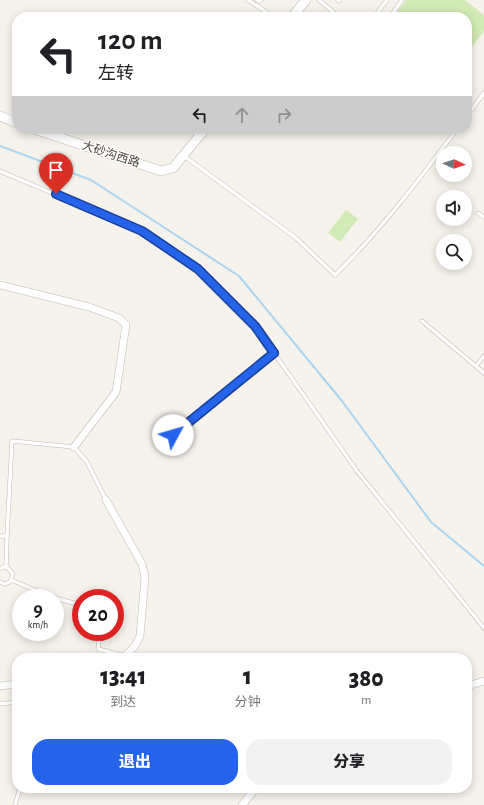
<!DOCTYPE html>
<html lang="zh">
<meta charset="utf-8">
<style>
:root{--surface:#fff;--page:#f2f2f2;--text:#202124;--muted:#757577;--accent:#2563eb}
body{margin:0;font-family:"Alegreya Sans","Noto Sans SC",sans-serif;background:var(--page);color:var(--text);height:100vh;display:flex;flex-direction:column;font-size:15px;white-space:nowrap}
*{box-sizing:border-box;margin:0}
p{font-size:13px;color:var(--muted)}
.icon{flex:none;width:22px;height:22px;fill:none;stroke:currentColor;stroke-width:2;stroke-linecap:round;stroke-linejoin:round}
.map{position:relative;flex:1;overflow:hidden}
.details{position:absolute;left:12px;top:653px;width:460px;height:140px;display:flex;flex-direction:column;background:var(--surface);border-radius:16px;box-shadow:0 2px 10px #0003}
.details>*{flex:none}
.hud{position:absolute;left:12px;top:12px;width:460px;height:122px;border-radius:16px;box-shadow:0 2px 10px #0003;background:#fff;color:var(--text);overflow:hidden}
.needle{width:26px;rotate:94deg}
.controls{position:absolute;left:436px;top:146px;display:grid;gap:8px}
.controls a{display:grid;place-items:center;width:36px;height:36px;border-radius:50%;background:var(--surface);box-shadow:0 2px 10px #0003;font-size:20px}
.speed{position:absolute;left:12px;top:589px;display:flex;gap:8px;font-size:20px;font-weight:700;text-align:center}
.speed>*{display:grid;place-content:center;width:52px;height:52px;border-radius:50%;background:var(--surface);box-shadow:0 2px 10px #0003;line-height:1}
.speed small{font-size:10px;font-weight:400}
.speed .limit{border:6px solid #d22;background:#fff;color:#111}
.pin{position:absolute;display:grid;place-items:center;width:34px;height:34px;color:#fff;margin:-41px -17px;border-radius:50% 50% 50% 0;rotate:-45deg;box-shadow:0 0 4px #0007}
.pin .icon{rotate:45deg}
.me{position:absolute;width:44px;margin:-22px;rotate:51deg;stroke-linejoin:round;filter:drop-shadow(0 0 3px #0008)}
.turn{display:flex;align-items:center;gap:14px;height:84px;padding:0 20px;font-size:18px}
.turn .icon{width:52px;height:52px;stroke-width:2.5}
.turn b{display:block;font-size:28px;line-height:34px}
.lanes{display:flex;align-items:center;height:38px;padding:0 20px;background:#0003;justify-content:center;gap:20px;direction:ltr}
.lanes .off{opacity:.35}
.eta{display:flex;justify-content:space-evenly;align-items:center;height:68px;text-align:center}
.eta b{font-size:24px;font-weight:800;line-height:28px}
.primary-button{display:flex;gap:8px;margin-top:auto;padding:8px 20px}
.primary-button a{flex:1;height:46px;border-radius:16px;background:var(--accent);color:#fff;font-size:16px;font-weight:800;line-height:46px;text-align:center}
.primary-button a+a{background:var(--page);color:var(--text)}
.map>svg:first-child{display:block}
.green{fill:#d2eab5}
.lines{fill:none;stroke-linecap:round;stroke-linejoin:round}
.stream{stroke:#a9d4f2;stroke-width:2}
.service-casing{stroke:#c2bbae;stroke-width:4.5}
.minor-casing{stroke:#c2bbae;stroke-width:8}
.tertiary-casing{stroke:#c2bbae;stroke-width:10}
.service{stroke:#fff;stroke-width:3.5}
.minor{stroke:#fff;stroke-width:7}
.tertiary{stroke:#fff;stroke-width:9}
.route-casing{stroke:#184099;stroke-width:10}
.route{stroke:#2563eb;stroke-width:7}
.labels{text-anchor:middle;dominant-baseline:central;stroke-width:3;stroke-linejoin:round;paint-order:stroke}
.street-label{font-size:12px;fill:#4b4439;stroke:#fff}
</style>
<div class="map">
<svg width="484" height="805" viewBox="0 0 484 805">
<rect width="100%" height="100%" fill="#f6f3ec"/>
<g class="green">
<polygon points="406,0 465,0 484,15 484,31 467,53 467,17 402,17 396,13"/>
<polygon points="346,210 358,219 340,242 328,233"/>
</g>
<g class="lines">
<polyline class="stream" points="0,146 91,180 239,276 342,401 431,522 484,566"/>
<g class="service-casing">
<g id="service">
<polyline points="248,0 274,17"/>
<polyline points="257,0 260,1 261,0"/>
<polyline points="319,0 339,17"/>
<polyline points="338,1 340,0"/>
<polyline points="374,17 387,0"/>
<polyline points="390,17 402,0"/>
<polyline points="467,116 484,93"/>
<path d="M184,156L296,238L335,275C381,230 419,180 457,129"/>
<polyline points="0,171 142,231 198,269 255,326 357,471 484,628"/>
<polyline points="478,213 484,217"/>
<polyline points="422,321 484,373"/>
<polyline points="476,366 484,356"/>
<polyline points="173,435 274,353"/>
<polyline points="0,536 7,536 12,441 74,447 87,462 106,500"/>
<polyline points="6,567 7,536"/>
<polyline points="0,569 3,567 8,568 13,574 10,582 5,584 0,582"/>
<polyline points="11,580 54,598"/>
<polyline points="99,592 103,598"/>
<polyline points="55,598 81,605"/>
<polyline points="100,632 98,649 125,656"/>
<polyline points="0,704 17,702"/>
<polyline points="15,805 20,788"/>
</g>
</g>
<g class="minor-casing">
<g id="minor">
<polyline points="0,285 89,307 119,318 126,325 116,392 74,447"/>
<polyline points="106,500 142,564 145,577 140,636 135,646 125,656 125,658"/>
<polyline points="0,686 17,684"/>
<polyline points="467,686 484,681"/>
<polyline points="242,805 256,788"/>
</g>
</g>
<g class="tertiary-casing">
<g id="tertiary">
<polyline points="292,17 306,0"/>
<polyline points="0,116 17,123"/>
<polyline points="34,129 161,171 173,168 205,129"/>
</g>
</g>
<use href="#service" class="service"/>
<use href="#minor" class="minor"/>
<use href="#tertiary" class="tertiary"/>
</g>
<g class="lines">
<g class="route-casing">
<polyline id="route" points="56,194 142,231 198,269 255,326 274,353 173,435"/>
</g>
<use href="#route" class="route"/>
</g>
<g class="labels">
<g class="street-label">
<text transform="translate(111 154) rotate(18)">大砂沟西路</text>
</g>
</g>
</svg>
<div class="controls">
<a><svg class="needle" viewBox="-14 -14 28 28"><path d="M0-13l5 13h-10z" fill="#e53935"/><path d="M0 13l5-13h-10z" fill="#757577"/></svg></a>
<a><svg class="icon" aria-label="sound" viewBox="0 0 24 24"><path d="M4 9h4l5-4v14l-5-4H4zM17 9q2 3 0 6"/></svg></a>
<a><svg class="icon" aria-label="search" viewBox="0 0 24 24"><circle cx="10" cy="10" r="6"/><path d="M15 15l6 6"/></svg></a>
</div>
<div class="speed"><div>9<small>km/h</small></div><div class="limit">20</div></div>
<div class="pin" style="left:56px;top:194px;background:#d93025"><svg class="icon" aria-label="arrive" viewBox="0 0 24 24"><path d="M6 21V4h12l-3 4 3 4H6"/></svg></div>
<svg class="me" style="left:173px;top:435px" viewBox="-20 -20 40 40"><circle r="19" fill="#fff"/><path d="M0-13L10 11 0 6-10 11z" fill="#2563eb"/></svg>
<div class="hud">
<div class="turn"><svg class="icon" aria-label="left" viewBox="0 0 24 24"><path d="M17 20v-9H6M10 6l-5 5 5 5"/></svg><div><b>120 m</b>左转</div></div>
<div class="lanes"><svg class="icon" aria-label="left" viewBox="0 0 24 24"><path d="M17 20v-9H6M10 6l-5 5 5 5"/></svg><svg class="icon off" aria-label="ahead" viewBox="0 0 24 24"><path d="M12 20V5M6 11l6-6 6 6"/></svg><svg class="icon off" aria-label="right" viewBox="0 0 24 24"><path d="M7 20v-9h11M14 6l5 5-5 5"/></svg></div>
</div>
<section class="details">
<div class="eta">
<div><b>13:41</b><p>到达</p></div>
<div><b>1</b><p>分钟</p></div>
<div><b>380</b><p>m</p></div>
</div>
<div class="primary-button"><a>退出</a><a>分享</a></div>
</section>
</div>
